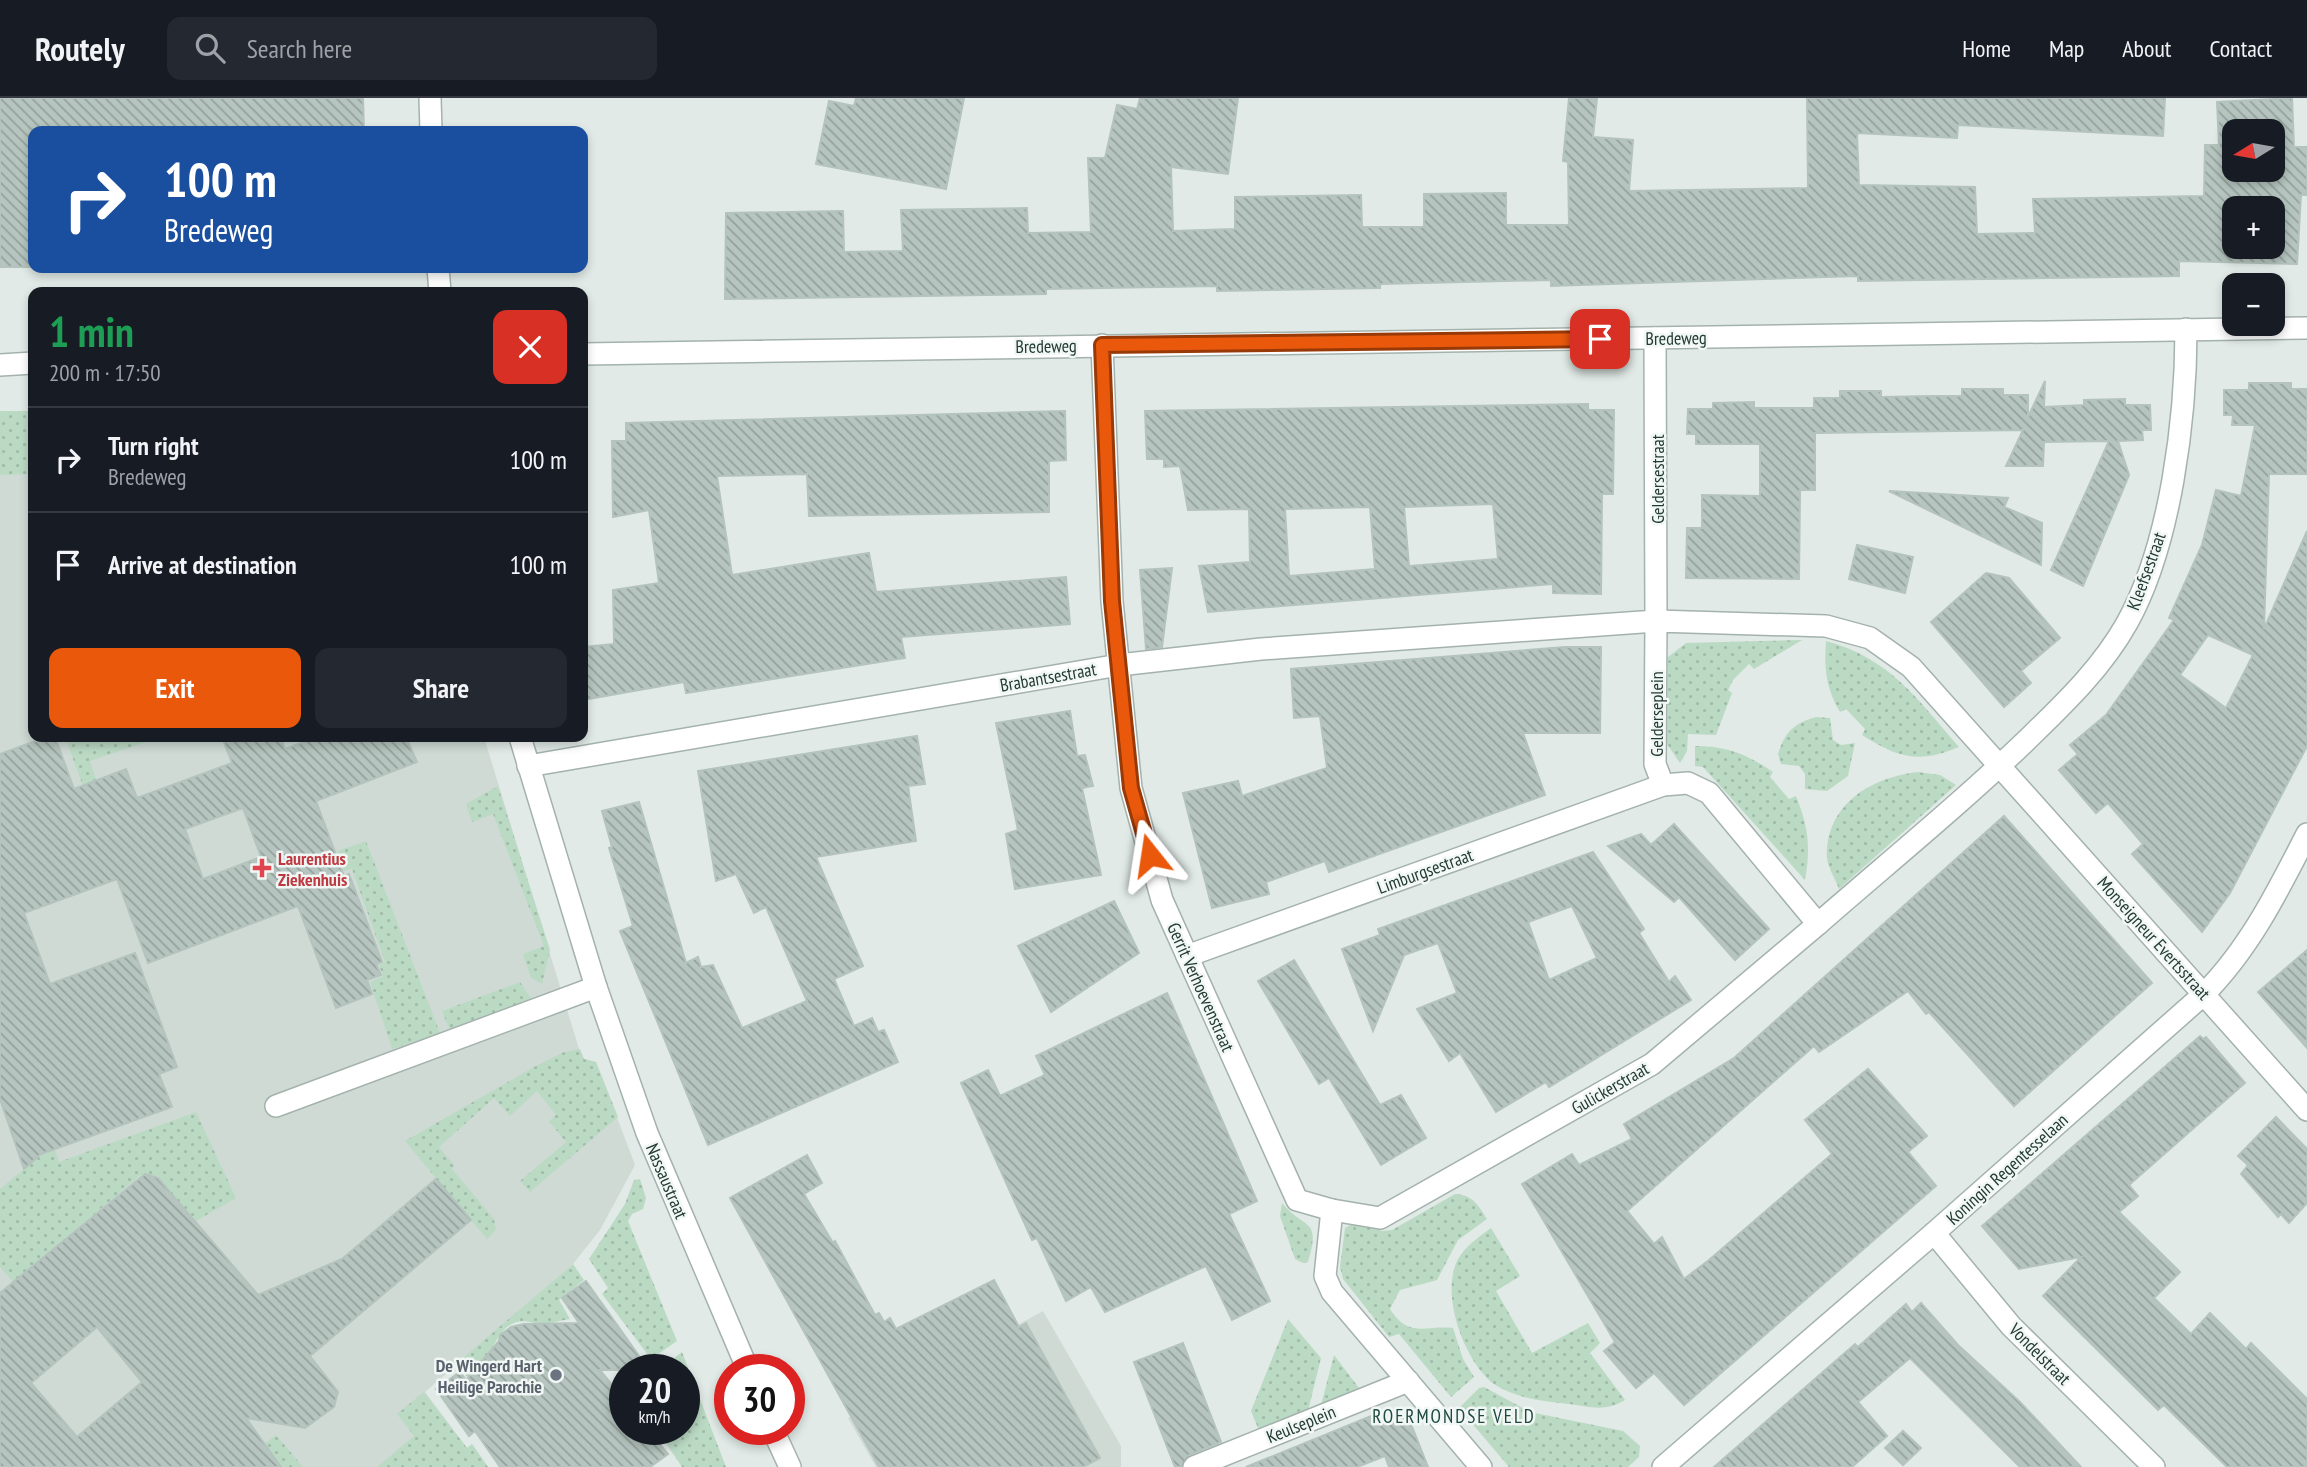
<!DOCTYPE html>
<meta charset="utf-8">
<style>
:root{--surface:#171b24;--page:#242831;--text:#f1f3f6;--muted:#9ea1a6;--line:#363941;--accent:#ea580c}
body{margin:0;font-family:"PT Sans Narrow",sans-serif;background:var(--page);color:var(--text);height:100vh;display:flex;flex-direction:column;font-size:26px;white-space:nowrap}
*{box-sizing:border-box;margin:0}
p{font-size:23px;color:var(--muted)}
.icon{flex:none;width:38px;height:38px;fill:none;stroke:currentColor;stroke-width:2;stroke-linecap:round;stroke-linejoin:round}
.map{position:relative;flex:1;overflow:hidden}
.panel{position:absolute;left:28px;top:189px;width:560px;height:455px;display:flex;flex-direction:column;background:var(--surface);border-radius:14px;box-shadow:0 4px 10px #0003}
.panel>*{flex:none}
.banner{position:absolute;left:28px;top:28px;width:560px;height:147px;border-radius:14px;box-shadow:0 4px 10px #0003;background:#1a4fa0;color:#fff;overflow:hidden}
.needle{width:46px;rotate:259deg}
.buttons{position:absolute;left:2222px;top:21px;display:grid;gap:14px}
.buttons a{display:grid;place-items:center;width:63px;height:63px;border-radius:14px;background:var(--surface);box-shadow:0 4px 10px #0003;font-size:35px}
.speed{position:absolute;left:609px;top:1256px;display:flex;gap:14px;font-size:35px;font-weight:700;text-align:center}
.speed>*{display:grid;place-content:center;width:91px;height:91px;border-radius:50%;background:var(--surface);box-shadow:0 4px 10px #0003;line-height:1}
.speed small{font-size:18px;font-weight:400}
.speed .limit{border:10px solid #d22;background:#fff;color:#111}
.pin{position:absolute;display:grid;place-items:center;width:60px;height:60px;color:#fff;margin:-30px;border-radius:14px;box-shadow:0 4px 10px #0006}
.me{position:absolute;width:77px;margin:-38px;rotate:345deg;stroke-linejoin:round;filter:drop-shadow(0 0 5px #0008)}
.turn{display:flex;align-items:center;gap:24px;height:147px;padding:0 21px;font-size:32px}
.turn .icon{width:91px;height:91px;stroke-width:2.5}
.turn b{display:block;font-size:49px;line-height:60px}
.round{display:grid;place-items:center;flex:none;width:74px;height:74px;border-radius:14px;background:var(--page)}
.headline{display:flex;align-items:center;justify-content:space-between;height:119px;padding:0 21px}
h1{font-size:42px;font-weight:600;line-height:52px;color:#1e9e55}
.button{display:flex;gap:14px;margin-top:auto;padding:14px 21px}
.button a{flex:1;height:80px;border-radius:14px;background:var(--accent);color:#fff;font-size:28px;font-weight:600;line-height:80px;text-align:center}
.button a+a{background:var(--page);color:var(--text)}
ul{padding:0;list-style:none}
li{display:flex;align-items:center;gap:21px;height:105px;padding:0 21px;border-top:2px solid var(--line)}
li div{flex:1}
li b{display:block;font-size:26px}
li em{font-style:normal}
header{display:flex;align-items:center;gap:42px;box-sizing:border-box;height:98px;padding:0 35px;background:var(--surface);border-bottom:2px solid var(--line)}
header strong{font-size:33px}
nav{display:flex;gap:38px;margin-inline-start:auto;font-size:24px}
.search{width:490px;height:63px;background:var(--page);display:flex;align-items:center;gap:18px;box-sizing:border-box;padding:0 24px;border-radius:14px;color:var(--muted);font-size:26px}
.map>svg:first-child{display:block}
.built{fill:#cfdad5}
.green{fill:url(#green-dots)}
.building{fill:url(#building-back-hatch);stroke:#b4c3bd;stroke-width:2;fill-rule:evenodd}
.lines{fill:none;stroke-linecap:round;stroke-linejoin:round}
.pedestrian-casing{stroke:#a4b2ad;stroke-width:24}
.minor-casing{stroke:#a4b2ad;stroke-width:24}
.tertiary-casing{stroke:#a4b2ad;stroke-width:24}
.pedestrian{stroke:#fff;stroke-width:21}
.minor{stroke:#fff;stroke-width:21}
.tertiary{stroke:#fff;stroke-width:21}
.route-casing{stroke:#983908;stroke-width:18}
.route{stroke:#ea580c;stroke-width:12}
.health-dot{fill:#e0444e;stroke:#f1f7f4;stroke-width:2.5}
.worship-dot{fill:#6b7280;stroke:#f1f7f4;stroke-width:2.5}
.labels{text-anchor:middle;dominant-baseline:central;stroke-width:5;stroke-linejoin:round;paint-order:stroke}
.street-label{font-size:18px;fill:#233a34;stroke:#f1f7f4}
.health-label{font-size:18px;font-weight:bold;fill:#be3a42;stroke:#f1f7f4;text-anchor:start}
.worship-label{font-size:18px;font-weight:bold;fill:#5b616d;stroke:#f1f7f4;text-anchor:end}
.neighbourhood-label{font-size:19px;letter-spacing:2px;fill:#204a41;stroke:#f1f7f4}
</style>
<header>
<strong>Routely</strong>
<div class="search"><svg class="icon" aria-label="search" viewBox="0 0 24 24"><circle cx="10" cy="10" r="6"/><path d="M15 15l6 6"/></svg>Search here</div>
<nav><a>Home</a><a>Map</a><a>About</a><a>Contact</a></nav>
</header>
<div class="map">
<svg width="2307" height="1369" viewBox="0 0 2307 1369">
<defs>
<pattern id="green-dots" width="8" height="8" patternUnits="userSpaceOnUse" patternTransform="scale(1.75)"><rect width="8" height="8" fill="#bbdac4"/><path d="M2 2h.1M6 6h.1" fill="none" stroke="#a0bca9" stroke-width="1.8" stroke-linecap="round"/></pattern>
<pattern id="building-back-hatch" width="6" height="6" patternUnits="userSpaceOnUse" patternTransform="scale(1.75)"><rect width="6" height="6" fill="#b6c5bf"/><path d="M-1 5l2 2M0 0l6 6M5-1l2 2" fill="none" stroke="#94a19c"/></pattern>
</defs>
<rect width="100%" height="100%" fill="#e1eae6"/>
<g class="built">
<polygon points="0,313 33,313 33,639 484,639 579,951 584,961 596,964 635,1067 600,1132 573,1166 425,1294 467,1350 472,1346 488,1369 0,1369"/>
<polygon points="1043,1213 1121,1348 1121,1369 876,1369 848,1320"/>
</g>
<g class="green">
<polygon points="0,313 33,313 33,376 0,377"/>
<polygon points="1802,542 1754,571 1749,566 1733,582 1728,592 1732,595 1716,637 1688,636 1687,653 1680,665 1667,646 1668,559 1686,545"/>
<path d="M1826,543C1890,560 1918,602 1959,649C1919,666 1898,660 1862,637L1865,631L1846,611L1840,614C1826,589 1824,572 1826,543Z"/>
<path d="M1816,619L1830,620L1833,642L1841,647L1855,645L1848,678L1827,693L1805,691V676L1799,668L1781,666L1778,656C1785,634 1794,625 1816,619Z"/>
<polygon points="65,639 161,639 90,663 103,702 90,707"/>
<path d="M1695,648C1726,648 1747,656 1773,674L1770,679L1789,701L1796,698C1808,728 1811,749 1805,782L1703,669L1695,668Z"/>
<path d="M1918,674L1940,677L1956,687L1839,791C1836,782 1828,770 1827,760C1825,706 1872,679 1918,674Z"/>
<polygon points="498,688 550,852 542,886 531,880 523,856 544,848 493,716 472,724 466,706"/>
<polygon points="366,743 440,935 392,951 370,884 383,878 379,867 385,864 352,771 344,773 337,753"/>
<polygon points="520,884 532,902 450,933 442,913"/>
<polygon points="580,951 584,961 596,964 618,1019 530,1094 520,1083 566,1044 549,1023 556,1017 537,993 510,1018 494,1000 439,1049 454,1067 452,1071 494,1121 496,1132 487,1141 405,1043 534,969 564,954"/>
<polygon points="196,1014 236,1100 196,1123 158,1080 141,1077 13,1184 0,1169 0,1091 41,1057 55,1052 59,1064"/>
<polygon points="640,1081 646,1100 643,1111 632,1116 628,1123 677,1243 651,1261 602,1196 608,1190 589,1161 625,1106 634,1082"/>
<path d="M1455,1096C1473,1097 1478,1107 1487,1121L1458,1142L1437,1182L1400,1192L1390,1211C1409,1241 1426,1227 1453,1230L1463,1261L1474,1279L1451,1299L1399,1236L1389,1239L1343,1181L1340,1169L1345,1130L1352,1126L1383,1133L1392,1132Z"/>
<path d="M1282,1105C1304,1132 1322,1119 1308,1164L1303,1165L1295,1161L1280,1118Z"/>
<path d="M1491,1130L1520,1178L1496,1193L1532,1255L1588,1225L1600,1245L1590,1255L1625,1302C1605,1314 1592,1309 1569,1306C1544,1303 1519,1301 1497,1288C1465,1268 1437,1192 1460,1158C1467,1147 1480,1138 1491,1130Z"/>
<path d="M573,1166L584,1182L559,1202L570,1221L554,1224L546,1230C497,1204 491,1260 477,1292L457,1265Z"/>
<polygon points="1288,1221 1321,1260 1307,1317 1260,1335 1251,1313"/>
<polygon points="682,1254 726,1369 682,1369 659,1335 684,1332 684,1272 660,1271"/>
<polygon points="1334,1257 1362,1294 1320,1311"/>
<polygon points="1484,1289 1530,1314 1623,1333 1640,1348 1639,1359 1628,1369 1509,1369 1459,1310 1479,1290"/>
<polygon points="424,1294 467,1350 472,1346 488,1369 377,1369 414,1338 397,1316"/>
<polygon points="276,1337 303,1369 281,1369 264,1346"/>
</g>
<g class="building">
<polygon points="0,0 363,0 364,33 33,33 33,169 0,169"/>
<polygon points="856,0 964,0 946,91 816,66 829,3 854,8"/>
<path d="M1140,0H1238L1228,76L1171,69L1173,133L1235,131V99L1361,97L1362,129H1424V96L1506,95V127H1569L1568,64L1563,63L1569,0H1597L1593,39L1633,42L1629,93L1808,90L1807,0H2165L2163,38L1958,27L1957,40L1857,35L1859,87L1975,89L1977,136L2035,135L2033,101L2204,98L2205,47H2219L2217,4L2292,0L2294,49H2307V97H2301L2297,166L2179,163V178L1858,183V178L1551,188V182L1380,186V190L1217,193V188L1046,191V196L725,201L726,115L843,113L844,154L903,153L901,112L1027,110L1028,135L1091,134L1088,60H1105L1117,7L1137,11ZM2235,33H2273V72H2235ZM2235,110H2273V149H2235Z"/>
<polygon points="2045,283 2044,309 2084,307 2084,302 2125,301 2125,307 2150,307 2151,332 2142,332 2143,342 2118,343 2129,377 2083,488 2051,472 2109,343 2044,344 2043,368 2006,368 2023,332 1815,335 1815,392 1800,392 1799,481 1686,480 1687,430 1702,430 1702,397 1760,398 1760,346 1696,346 1696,336 1687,336 1688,311 1713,311 1713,305 1754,304 1754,310 1814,310 1814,300 1840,300 1840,293 1881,293 1881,299 1932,298 1962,298 1962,291 2003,291 2003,297 2028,297 2028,319"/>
<path d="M2249,285H2291V291H2307V376H2269L2264,531L2307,433V648L2230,795L2202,834L2132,756L2143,746L2108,705L2096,715L2059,672L2078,656L2070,647L2106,617L2174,522L2169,520L2202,447L2216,392L2241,398L2255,327H2232L2233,317H2224V292H2249ZM2208,537L2253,557L2226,610L2180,577Z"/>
<path d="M1588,306V312H1614L1613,396H1602L1601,496L1553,495V486L1208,514L1199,468L1250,464L1249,411L1188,412L1180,368L1164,369V361H1147L1145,313ZM1493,406L1498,461L1409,468L1404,409ZM1370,409L1375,471L1289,478L1285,411Z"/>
<polygon points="1065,313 1066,362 1049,363 1049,414 809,418 807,376 717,378 732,477 869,455 876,494 1066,479 1070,526 901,539 905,560 686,595 684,584 583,602 583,549 614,546 613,492 659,485 649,412 613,419 612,343 626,343 626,325"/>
<polygon points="1889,393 2008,400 2004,409 2042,425 2041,467"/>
<polygon points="1857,447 1913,459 1905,495 1849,481"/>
<polygon points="1172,470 1162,549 1146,551 1140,472"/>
<polygon points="1986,475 2009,480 2060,540 2021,573 2031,585 2004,609 1931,524"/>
<polygon points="1565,549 1601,549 1600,635 1523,635 1545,697 1329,774 1325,763 1266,784 1269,796 1212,810 1183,695 1238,683 1242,698 1327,670 1320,618 1294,620 1291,571"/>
<polygon points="1070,613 1077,658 1085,657 1093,688 1082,690 1101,777 1015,791 1006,736 1018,732 996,625"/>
<polygon points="917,638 925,686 908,688 916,743 816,759 863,868 834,881 854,928 872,920 878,934 884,932 898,964 708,1047 620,833 633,828 609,750 612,749 602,713 639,704 686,865 698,859 701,869 713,867 742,930 807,903 766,809 754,815 736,776 716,783 698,673"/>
<path d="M46,639H55L74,691L126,671L137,700L232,665L222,639H280L285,651L317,639H406L417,664L316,703L344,778L349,776L382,864L376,866L381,877L367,882L372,896L336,910L298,808L148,865L117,781L24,815L50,886L135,855L177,969L159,976L172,1009L41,1056L24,1071L0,1001V656ZM243,710L261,759L203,781L185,731Z"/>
<polygon points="2004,718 2152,885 2014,1008 1929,914 1926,916 1908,893 1819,954 1814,948 1627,1113 1654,1146 1662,1139 1684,1181 1709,1162 1832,1056 1805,1022 1868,971 1927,1038 1908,1054 1936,1088 1684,1307 1654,1275 1636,1290 1604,1253 1615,1244 1522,1086 1572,1056 1579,1067 1632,1041 1624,1026 1734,960"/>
<polygon points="1674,726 1769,831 1735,862 1679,799 1674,804 1608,748 1641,736 1651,747"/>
<path d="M1593,754L1644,831L1639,835L1669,884L1675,878L1691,902L1549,989L1546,984L1496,1014L1460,955L1449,963L1417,911L1457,895L1438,845L1404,857L1373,933L1342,851L1380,837L1378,831ZM1572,808L1597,860L1549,882L1528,824Z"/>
<polygon points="1114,803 1139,855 1051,914 1018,848"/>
<polygon points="2307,852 2307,950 2258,894"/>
<polygon points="1294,862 1380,1007 1401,997 1426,1040 1381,1067 1329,980 1319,986 1258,883"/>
<polygon points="1167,895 1257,1103 1229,1116 1270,1203 1232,1222 1206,1168 1105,1214 1091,1189 1066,1203 1037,1140 1032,1142 961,985 988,972 1000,998 1045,977 1036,958"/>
<polygon points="2200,938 2203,941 2206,939 2245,985 2129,1087 2138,1098 2119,1114 2180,1174 2154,1200 2191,1236 2210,1215 2246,1251 2251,1245 2307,1301 2307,1369 2227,1369 2164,1307 2158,1312 2043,1198 2081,1159 2019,1171 1982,1128"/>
<polygon points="2276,1019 2307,1051 2307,1105 2289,1125 2281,1116 2278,1119 2241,1076 2248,1067 2238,1058"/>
<polygon points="807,1057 822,1085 804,1096 833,1145 835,1143 875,1217 879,1215 884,1224 890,1220 896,1231 994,1182 1019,1229 1026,1225 1100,1360 1083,1369 879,1369 730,1100"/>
<path d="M145,1076L158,1080L258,1197L342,1161L436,1081L471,1122L310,1258L338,1294L334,1309L305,1330L246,1320L281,1369H0V1195ZM97,1229L142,1284L77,1339L31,1285Z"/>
<polygon points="586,1183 649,1272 600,1272 625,1303 625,1332 648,1332 668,1356 650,1369 500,1369 475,1333 469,1338 436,1291 460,1274 466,1282 499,1243 500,1237 511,1229 524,1226 579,1225 562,1200"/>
<polygon points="1921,1205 1958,1247 2020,1304 2081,1369 2020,1369 1910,1260 1858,1304 1887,1338 1852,1369 1714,1369 1855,1246 1858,1249 1906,1206 1912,1214"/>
<polygon points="1183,1245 1221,1344 1189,1357 1181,1369 1175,1369 1134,1264"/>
<polygon points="1407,1316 1428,1369 1389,1369 1385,1358 1357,1369 1246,1369 1371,1318 1376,1329"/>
<polygon points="1903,1333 1921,1350 1903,1367 1885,1350"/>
</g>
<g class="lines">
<g class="pedestrian-casing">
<polyline id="pedestrian" points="1194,1369 1408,1283"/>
</g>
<g class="minor-casing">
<g id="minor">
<polyline points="430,0 431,33"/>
<polyline points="438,170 440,194"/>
<path d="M2186,231C2186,320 2171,446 2127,525C2103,568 2067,603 2032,637C1964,703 1889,764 1818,826L1709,695L1688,685L1663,687L1655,666L1656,523L1826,528L1870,540L1911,569L2307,1012"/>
<polyline points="1102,247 1112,503 1131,690 1162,802 1297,1102 1332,1112 1380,1120 1652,966 1818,826"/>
<polyline points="520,639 596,889 647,1035 748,1272"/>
<polyline points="528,668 1119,567 1261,551 1656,523 1655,240"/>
<polyline points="1187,858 1663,687"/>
<polyline points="276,1008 596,889"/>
<polyline points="1332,1112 1325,1178 1332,1194 1481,1369"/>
<polyline points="1934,1135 2011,1228 2154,1369"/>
<polyline points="773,1332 790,1369"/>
<path d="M1663,1369L1934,1135L2204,896C2249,851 2278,793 2307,736"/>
</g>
</g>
<g class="tertiary-casing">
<g id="tertiary">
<polyline points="583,256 2307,230"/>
<polyline points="0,267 33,265"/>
</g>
</g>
<use href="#pedestrian" class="pedestrian"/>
<use href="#minor" class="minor"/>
<use href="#tertiary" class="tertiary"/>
</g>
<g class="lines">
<g class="route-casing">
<polyline id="route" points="1150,757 1131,690 1112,503 1102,247 1600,241"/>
</g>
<use href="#route" class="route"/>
</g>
<path class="health-dot" d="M258.5 759.5h7v7h7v7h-7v7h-7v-7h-7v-7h7z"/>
<circle class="worship-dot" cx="556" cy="1277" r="7"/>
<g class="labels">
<g class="street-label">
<text transform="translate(1676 240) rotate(-1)">Bredeweg</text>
<text transform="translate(1046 248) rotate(-1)">Bredeweg</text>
<text transform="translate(1657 381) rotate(-90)">Geldersestraat</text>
<text transform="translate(2146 473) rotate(-70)">Kleefsestraat</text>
<text transform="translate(1048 579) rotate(-10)">Brabantsestraat</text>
<text transform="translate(1656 616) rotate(-90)">Gelderseplein</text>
<text transform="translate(1425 773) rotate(-20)">Limburgsestraat</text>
<text transform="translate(2154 840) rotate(48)">Monseigneur Evertsstraat</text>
<text transform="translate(1201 889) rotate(66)">Gerrit Verhoevenstraat</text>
<text transform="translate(1610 990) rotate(-30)">Gulickerstraat</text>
<text transform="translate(2007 1071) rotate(-42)">Koningin Regentesselaan</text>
<text transform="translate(667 1083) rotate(67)">Nassaustraat</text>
<text transform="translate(2040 1256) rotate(45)">Vondelstraat</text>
<text transform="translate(1301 1326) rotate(-22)">Keulseplein</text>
</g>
<g class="health-label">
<text x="278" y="760">Laurentius<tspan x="278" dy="21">Ziekenhuis</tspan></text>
</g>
<g class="worship-label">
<text x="542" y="1267">De Wingerd Hart<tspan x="542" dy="21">Heilige Parochie</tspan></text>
</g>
<g class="neighbourhood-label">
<text x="1454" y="1318">ROERMONDSE VELD</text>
</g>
</g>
</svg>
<div class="buttons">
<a><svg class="needle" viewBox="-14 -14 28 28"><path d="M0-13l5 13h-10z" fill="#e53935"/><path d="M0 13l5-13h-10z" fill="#9ea1a6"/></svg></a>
<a>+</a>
<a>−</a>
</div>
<div class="speed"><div>20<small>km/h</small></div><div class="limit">30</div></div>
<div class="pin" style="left:1600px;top:241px;background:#d93025"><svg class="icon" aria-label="arrive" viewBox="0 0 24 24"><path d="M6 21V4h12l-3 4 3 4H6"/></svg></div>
<svg class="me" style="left:1150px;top:757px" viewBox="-20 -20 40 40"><path d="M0-17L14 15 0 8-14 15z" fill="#ea580c" stroke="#fff" stroke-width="4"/></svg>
<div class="banner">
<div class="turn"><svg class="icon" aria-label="right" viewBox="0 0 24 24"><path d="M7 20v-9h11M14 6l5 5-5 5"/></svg><div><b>100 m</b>Bredeweg</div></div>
</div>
<section class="panel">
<div class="headline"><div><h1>1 min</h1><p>200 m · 17:50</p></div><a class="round" style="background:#d93025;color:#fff"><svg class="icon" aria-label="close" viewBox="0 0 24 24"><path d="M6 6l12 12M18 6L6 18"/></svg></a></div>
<ul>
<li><svg class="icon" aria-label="right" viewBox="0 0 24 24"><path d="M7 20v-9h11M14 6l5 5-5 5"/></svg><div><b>Turn right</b><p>Bredeweg</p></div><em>100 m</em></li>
<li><svg class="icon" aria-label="arrive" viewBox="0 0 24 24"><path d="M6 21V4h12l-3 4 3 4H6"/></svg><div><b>Arrive at destination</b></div><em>100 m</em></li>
</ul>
<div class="button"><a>Exit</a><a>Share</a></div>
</section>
</div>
